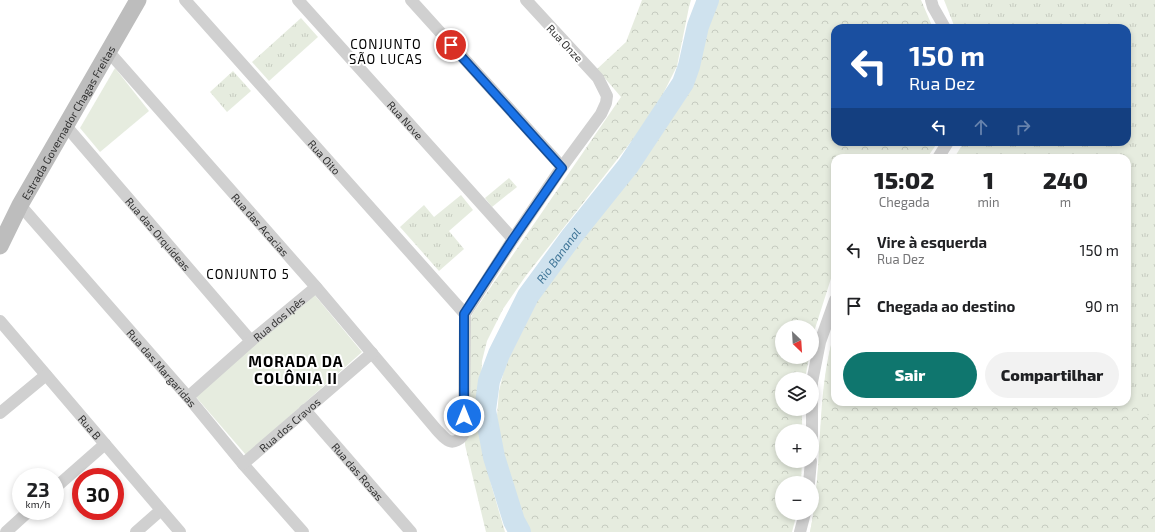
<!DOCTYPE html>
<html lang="pt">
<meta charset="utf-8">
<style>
:root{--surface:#fff;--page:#f2f2f2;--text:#202124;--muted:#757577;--accent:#0f766e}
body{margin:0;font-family:"Exo 2",sans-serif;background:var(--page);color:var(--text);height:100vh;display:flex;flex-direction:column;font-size:15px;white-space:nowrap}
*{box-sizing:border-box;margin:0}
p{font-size:13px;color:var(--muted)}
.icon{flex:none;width:22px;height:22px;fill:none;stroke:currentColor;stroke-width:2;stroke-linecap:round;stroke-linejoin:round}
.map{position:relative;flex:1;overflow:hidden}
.details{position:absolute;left:831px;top:154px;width:300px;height:252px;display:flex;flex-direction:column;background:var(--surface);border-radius:12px;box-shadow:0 2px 6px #0003}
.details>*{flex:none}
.hud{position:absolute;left:831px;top:24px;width:300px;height:122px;border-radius:12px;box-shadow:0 2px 6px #0003;background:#1a4fa0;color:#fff;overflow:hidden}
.needle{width:26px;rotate:155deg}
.buttons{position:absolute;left:775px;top:320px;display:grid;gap:8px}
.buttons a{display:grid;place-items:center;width:44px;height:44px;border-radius:50%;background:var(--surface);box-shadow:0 2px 6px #0003;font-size:20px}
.speed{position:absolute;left:12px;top:468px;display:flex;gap:8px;font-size:20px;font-weight:700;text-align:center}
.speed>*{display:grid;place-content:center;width:52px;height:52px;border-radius:50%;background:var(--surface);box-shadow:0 2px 6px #0003;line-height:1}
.speed small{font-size:10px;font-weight:400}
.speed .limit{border:6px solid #d22;background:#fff;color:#111}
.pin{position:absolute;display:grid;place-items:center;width:34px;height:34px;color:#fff;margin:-17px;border:2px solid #fff;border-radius:50%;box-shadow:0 1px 4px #0007}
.me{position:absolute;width:44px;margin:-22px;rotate:0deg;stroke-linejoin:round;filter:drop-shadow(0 0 3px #0008)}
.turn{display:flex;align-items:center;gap:14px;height:84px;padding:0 12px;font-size:18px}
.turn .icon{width:52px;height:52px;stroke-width:2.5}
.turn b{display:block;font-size:28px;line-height:34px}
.lanes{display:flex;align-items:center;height:38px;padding:0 12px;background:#0003;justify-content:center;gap:20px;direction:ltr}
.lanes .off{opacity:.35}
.eta{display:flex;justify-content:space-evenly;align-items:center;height:68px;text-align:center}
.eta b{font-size:24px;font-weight:800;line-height:28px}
.primary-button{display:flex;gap:8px;margin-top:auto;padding:8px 12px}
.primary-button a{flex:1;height:46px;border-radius:24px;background:var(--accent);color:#fff;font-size:16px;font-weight:800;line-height:46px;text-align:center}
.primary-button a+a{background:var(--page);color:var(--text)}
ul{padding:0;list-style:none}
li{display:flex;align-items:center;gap:12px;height:56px;padding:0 12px}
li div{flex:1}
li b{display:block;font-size:15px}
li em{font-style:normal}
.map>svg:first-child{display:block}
.grass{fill:url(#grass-tufts)}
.forest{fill:url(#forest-crowns)}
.green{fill:#e6ecdf}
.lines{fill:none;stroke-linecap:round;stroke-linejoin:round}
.river{stroke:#cfe2ee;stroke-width:22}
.minor{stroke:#d0d0d0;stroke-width:12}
.secondary{stroke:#bdbdbd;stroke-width:17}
.route-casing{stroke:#114b97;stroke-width:10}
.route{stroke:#1a73e8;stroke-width:7}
.labels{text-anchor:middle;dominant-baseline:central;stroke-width:4;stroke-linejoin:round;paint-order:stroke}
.street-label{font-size:11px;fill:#333;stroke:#fff}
.water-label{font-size:12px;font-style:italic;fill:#3f7597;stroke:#fff}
.quarter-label{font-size:13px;letter-spacing:1px;fill:#000;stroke:#fff}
.district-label{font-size:15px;font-weight:bold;letter-spacing:1px;fill:#000;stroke:#fff}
</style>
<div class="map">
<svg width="1155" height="532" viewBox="0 0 1155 532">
<defs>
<pattern id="grass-tufts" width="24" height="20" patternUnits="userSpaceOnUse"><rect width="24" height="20" fill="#e6ecdf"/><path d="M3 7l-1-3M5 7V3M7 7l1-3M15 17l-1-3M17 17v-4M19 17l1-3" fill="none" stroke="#c6cbc0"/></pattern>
<pattern id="forest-crowns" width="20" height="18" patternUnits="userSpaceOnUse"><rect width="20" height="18" fill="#e6ecdf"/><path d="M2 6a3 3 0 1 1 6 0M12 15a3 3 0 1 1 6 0" fill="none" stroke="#c6cbc0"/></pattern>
</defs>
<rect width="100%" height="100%" fill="#fff"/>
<g class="grass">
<path d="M944,0H1155V532H810C824,465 816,395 835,330V402H1127V158H954L964,142H1127V28H955Z"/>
<polygon points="301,18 318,37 269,81 252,62"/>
<polygon points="233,71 251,91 227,112 210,92"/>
<polygon points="509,178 517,187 492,207 485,198"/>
<polygon points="461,195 473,210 449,231 464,249 439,271 400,227 424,205 434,217"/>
</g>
<g class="forest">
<polygon points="642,0 691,0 689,7 677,66 661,98 641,129 525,277 503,309 487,341 482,361 481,385 483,435 491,484 505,532 486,532 465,445 465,424 469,322 473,313 621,97 597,69 626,42"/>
<polygon points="718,0 921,0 933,28 835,28 835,142 938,142 927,158 835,158 835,266 812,338 812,327 782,327 782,357 809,357 805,379 782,379 782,409 802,409 802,431 782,431 782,461 802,461 801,483 782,483 782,513 797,513 792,532 529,532 514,495 499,440 497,416 499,391 505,366 517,333 538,293 569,252 628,179 688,94 708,26"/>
<path d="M835,330V402H1127V393L1155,422V532H810C824,465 815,395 835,330Z"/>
</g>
<g class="green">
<polygon points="115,68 149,111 100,152 80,128"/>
<polygon points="313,293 362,352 246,455 196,397"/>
</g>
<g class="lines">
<path class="river" id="s1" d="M520,532L514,521L494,457L485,410L489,381L499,354L528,296L572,236L628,166L683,83L689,66L698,26L708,0"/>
<g class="minor">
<path id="s2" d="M185,0L465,314"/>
<path id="s3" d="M298,0L513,239"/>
<polyline points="411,0 562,167"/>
<polyline points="931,0 933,7 945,28"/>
<path id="s4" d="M108,51L316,287L436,429C439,432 442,436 446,439C453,445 463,439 464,431L465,314L513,239L562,167L601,114L606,103L607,96L598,78L526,0"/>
<path id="s5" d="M66,126L251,341"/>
<polyline points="938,158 948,142"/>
<path id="s6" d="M20,205L188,397L243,464L303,532"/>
<path id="s7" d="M0,321L180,532"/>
<path id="s8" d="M188,397L251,341L316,287"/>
<path id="s9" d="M305,410L411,532"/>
<polyline points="0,413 46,375"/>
<polyline points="812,442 812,382 820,342 835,300"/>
<path id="s10" d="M243,464L372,353"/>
<polyline points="809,483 811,461"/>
<polyline points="55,488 105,444"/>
<polyline points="6,532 29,511"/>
<polyline points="136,532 161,510"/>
<polyline points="800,532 805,513"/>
</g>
<path class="secondary" id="s11" d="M0,246L20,205L138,0"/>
</g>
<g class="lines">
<g class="route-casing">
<polyline id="route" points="451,45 562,168 513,239 464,314 464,416"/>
</g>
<use href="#route" class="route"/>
</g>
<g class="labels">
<g class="street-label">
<text transform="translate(565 43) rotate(47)">Rua Onze</text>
<text stroke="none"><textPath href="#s3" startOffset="161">Rua Nove</textPath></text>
<text stroke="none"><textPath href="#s11" startOffset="141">Estrada Governador Chagas Freitas</textPath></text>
<text stroke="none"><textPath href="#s2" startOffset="210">Rua Oito</textPath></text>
<text stroke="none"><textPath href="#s4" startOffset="231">Rua das Acacias</textPath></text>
<text stroke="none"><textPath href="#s5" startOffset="142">Rua das Orquídeas</textPath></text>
<text stroke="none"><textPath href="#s8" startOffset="120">Rua dos Ipês</textPath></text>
<text stroke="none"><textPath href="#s6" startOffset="216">Rua das Margaridas</textPath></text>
<text stroke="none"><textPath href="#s10" startOffset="61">Rua dos Cravos</textPath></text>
<text stroke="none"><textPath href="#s7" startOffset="139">Rua B</textPath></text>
<text stroke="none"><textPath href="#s9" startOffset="81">Rua das Rosas</textPath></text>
</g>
<g class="water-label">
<text stroke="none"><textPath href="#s1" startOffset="301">Rio Bananal</textPath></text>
</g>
<g class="quarter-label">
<text x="386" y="44">CONJUNTO<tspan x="386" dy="15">SÃO LUCAS</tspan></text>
<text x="248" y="274">CONJUNTO 5</text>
</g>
<g class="district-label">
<text x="296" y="361">MORADA DA<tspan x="296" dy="17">COLÔNIA II</tspan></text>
</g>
</g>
</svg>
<div class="buttons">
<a><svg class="needle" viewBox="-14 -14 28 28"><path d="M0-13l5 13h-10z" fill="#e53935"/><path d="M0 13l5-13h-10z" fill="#757577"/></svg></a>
<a><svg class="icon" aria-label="layers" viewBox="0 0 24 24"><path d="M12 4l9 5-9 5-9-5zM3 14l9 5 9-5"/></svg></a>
<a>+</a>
<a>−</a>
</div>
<div class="speed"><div>23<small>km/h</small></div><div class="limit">30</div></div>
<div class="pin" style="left:451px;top:45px;background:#d93025"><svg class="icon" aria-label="arrive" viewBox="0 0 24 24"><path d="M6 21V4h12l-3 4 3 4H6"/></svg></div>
<svg class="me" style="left:464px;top:416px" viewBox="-20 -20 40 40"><circle r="17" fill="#1a73e8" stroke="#fff" stroke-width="3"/><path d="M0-11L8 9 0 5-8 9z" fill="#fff"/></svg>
<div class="hud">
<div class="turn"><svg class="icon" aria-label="left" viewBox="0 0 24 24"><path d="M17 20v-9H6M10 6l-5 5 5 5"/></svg><div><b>150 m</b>Rua Dez</div></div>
<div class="lanes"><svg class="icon" aria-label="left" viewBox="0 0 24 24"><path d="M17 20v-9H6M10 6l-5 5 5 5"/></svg><svg class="icon off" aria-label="ahead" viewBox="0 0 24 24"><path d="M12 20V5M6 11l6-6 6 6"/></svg><svg class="icon off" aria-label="right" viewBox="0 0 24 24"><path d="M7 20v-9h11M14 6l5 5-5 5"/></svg></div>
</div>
<section class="details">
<div class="eta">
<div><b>15:02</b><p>Chegada</p></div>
<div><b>1</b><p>min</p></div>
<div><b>240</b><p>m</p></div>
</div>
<ul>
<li><svg class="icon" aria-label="left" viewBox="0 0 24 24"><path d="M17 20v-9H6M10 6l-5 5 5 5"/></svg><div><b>Vire à esquerda</b><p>Rua Dez</p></div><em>150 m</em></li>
<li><svg class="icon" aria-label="arrive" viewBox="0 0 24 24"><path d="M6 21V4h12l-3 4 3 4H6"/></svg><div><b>Chegada ao destino</b></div><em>90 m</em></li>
</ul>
<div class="primary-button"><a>Sair</a><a>Compartilhar</a></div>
</section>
</div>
